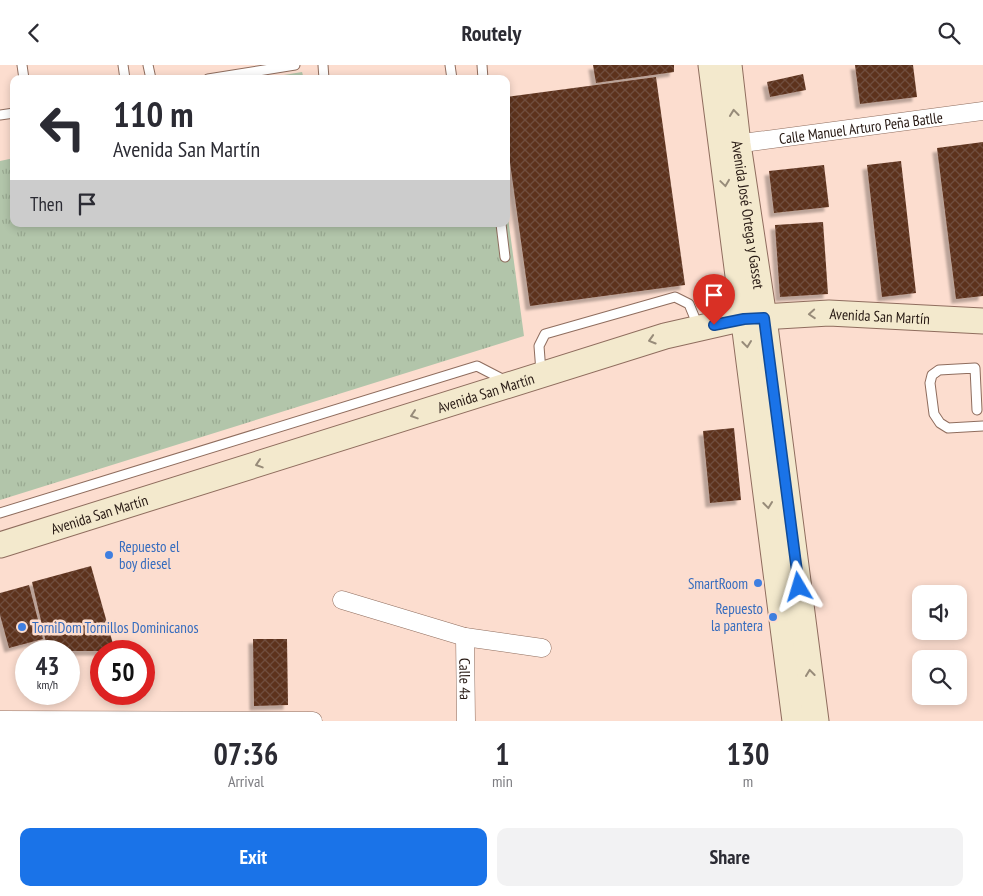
<!DOCTYPE html>
<meta charset="utf-8">
<style>
:root{--surface:#fff;--page:#f2f2f3;--text:#2b2b33;--muted:#7c7c81;--accent:#1a73e8}
body{margin:0;font-family:"PT Sans Narrow",sans-serif;background:var(--page);color:var(--text);height:100vh;display:flex;flex-direction:column;font-size:19px;white-space:nowrap}
*{box-sizing:border-box;margin:0}
p{font-size:16px;color:var(--muted)}
.icon{flex:none;width:28px;height:28px;fill:none;stroke:currentColor;stroke-width:2;stroke-linecap:round;stroke-linejoin:round}
.map{position:relative;height:656px;overflow:hidden}
.panel{display:flex;flex-direction:column;background:var(--surface);flex:1}
.panel>*{flex:none}
.hud{position:absolute;left:10px;top:10px;width:500px;height:152px;border-radius:10px;box-shadow:0 2px 8px #0003;background:#fff;color:var(--text);overflow:hidden}
.controls{position:absolute;left:912px;top:520px;display:grid;gap:10px}
.controls a{display:grid;place-items:center;width:55px;height:55px;border-radius:10px;background:var(--surface);box-shadow:0 2px 8px #0003;font-size:25px}
.speed{position:absolute;left:15px;top:575px;display:flex;gap:10px;font-size:25px;font-weight:700;text-align:center}
.speed>*{display:grid;place-content:center;width:65px;height:65px;border-radius:50%;background:var(--surface);box-shadow:0 2px 8px #0003;line-height:1}
.speed small{font-size:12px;font-weight:400}
.speed .limit{border:8px solid #d22;background:#fff;color:#111}
.pin{position:absolute;display:grid;place-items:center;width:42px;height:42px;color:#fff;margin:-51px -21px;border-radius:50% 50% 50% 0;rotate:-45deg;box-shadow:0 0 5px #0007}
.pin .icon{rotate:45deg}
.me{position:absolute;width:55px;margin:-28px;rotate:353deg;stroke-linejoin:round;filter:drop-shadow(0 0 4px #0008)}
.turn{display:flex;align-items:center;gap:18px;height:105px;padding:0 20px;font-size:22px}
.turn .icon{width:65px;height:65px;stroke-width:2.5}
.turn b{display:block;font-size:35px;line-height:42px}
.then{display:flex;align-items:center;height:48px;padding:0 20px;background:#0003;gap:10px;font-size:19px}
.eta{display:flex;justify-content:space-evenly;align-items:center;height:85px;text-align:center}
.eta b{font-size:30px;font-weight:700;line-height:35px}
.cta{display:flex;gap:10px;margin-top:auto;padding:10px 20px}
.cta a{flex:1;height:58px;border-radius:10px;background:var(--accent);color:#fff;font-size:20px;font-weight:700;line-height:58px;text-align:center}
.cta a+a{background:var(--page);color:var(--text)}
header{display:flex;justify-content:space-between;align-items:center;height:65px;padding:0 20px;background:var(--surface);font-size:22px;font-weight:700}
.map>svg:first-child{display:block}
.grass{fill:url(#grass-tufts)}
.building{fill:url(#building-cross-hatch);filter:url(#shadow)}
.lines{fill:none;stroke-linecap:round;stroke-linejoin:round}
.service-casing{stroke:#8f6d5e;stroke-width:11}
.minor-casing{stroke:#8f6d5e;stroke-width:19}
.secondary-casing{stroke:#8f6d5e;stroke-width:27}
.service{stroke:#fff;stroke-width:9}
.minor{stroke:#fff;stroke-width:18}
.secondary{stroke:#f3e9cd;stroke-width:25}
.oneway{stroke:#978b79}
.route-casing{stroke:#114b97;stroke-width:12}
.route{stroke:#1a73e8;stroke-width:9}
.shop-dot{fill:#3f7fe0;stroke:#fcddcf;stroke-width:2}
.labels{text-anchor:middle;dominant-baseline:central;stroke-width:5;stroke-linejoin:round;paint-order:stroke}
.street-label{font-size:15px;fill:#271913;stroke:#fcddcf}
.shop-label{font-size:15px;fill:#366cbe;stroke:#fcddcf;text-anchor:start}
</style>
<header><svg class="icon" aria-label="back" viewBox="0 0 24 24"><path d="M15 5l-7 7 7 7"/></svg>Routely<svg class="icon" aria-label="search" viewBox="0 0 24 24"><circle cx="10" cy="10" r="6"/><path d="M15 15l6 6"/></svg></header>
<div class="map">
<svg width="983" height="656" viewBox="0 0 983 656">
<defs>
<pattern id="grass-tufts" width="24" height="20" patternUnits="userSpaceOnUse" patternTransform="scale(1.25)"><rect width="24" height="20" fill="#b2c5aa"/><path d="M3 7l-1-3M5 7V3M7 7l1-3M15 17l-1-3M17 17v-4M19 17l1-3" fill="none" stroke="#99a991"/></pattern>
<pattern id="building-cross-hatch" width="8" height="8" patternUnits="userSpaceOnUse" patternTransform="scale(1.25)"><rect width="8" height="8" fill="#5d331f"/><path d="M0 0l8 8M0 8l8-8" fill="none" stroke="#704e3e"/></pattern>
<filter id="shadow"><feDropShadow dx="-4.5" dy="4.5" stdDeviation="1" flood-color="#0004"/></filter>
</defs>
<rect width="100%" height="100%" fill="#fcddcf"/>
<g class="grass">
<polygon points="302,7 304,14 259,14"/>
<polygon points="14,93 14,159 506,159 506,138 524,271 0,435 0,96"/>
</g>
<g class="building">
<polygon points="593,0 674,0 674,7 596,18"/>
<polygon points="855,0 913,0 917,32 860,39"/>
<polygon points="803,9 806,25 770,32 767,17"/>
<polygon points="656,12 685,220 530,241 506,69 506,32"/>
<polygon points="983,77 983,231 956,234 937,83"/>
<polygon points="901,96 916,228 882,232 867,100"/>
<polygon points="824,100 829,142 774,148 769,106"/>
<polygon points="823,157 828,229 780,232 775,160"/>
<polygon points="734,363 741,435 710,438 703,366"/>
<polygon points="91,501 115,586 48,586 32,517"/>
<polygon points="29,520 43,574 9,583 0,550 0,528"/>
<polygon points="253,574 287,574 288,640 254,641"/>
</g>
<g class="lines">
<g class="service-casing">
<g id="service">
<polyline points="22,0 24,14"/>
<polyline points="123,0 125,14"/>
<polyline points="148,0 151,14"/>
<polyline points="323,0 324,14"/>
<polyline points="450,0 452,14"/>
<polyline points="482,0 483,14"/>
<polyline points="208,14 295,0"/>
<polyline points="0,50 14,48"/>
<polyline points="501,159 505,192"/>
<polyline points="541,307 539,281 545,269 675,232 689,239 698,261"/>
<polyline points="977,345 975,303 939,305 932,310 930,318 934,349 940,358 948,363 983,361"/>
<polyline points="0,448 477,301 506,316"/>
</g>
</g>
<g class="minor-casing">
<g id="minor">
<path id="s1" d="M728,80L983,46"/>
<polyline points="342,535 465,572 542,583"/>
<path id="s2" d="M465,572L466,656"/>
<polyline points="0,655 313,656"/>
</g>
</g>
<g class="secondary-casing">
<g id="secondary">
<polyline points="711,0 795,656"/>
<path id="s3" d="M729,0L738,79L764,253L816,656"/>
<path id="s4" d="M0,480L665,271L744,253L829,248L983,256"/>
</g>
</g>
<use href="#service" class="service"/>
<use href="#minor" class="minor"/>
<use href="#secondary" class="secondary"/>
</g>
<defs><path id="oneway-chevron" d="M-2-3.5L2.5 0L-2 3.5" fill="none" stroke-width="1.6" stroke-linecap="round" stroke-linejoin="round" transform="scale(1.25)"/></defs>
<g class="oneway">
<use href="#oneway-chevron" transform="translate(734 48) rotate(-96)"/>
<use href="#oneway-chevron" transform="translate(725 118) rotate(82)"/>
<use href="#oneway-chevron" transform="translate(812 249) rotate(176)"/>
<use href="#oneway-chevron" transform="translate(652 275) rotate(163)"/>
<use href="#oneway-chevron" transform="translate(747 279) rotate(83)"/>
<use href="#oneway-chevron" transform="translate(414 350) rotate(162)"/>
<use href="#oneway-chevron" transform="translate(259 399) rotate(162)"/>
<use href="#oneway-chevron" transform="translate(768 440) rotate(83)"/>
<use href="#oneway-chevron" transform="translate(810 608) rotate(-97)"/>
</g>
<g class="lines">
<g class="route-casing">
<polyline id="route" points="714,260 744,254 764,253 799,522"/>
</g>
<use href="#route" class="route"/>
</g>
<g class="shop-dot">
<circle cx="109" cy="490" r="5"/>
<circle cx="758" cy="518" r="5"/>
<circle cx="773" cy="552" r="5"/>
<circle cx="22" cy="562" r="5"/>
</g>
<g class="labels">
<g class="street-label">
<text stroke="none"><textPath href="#s1" startOffset="134">Calle Manuel Arturo Peña Batlle</textPath></text>
<text stroke="none"><textPath href="#s3" startOffset="151">Avenida José Ortega y Gasset</textPath></text>
<text stroke="none"><textPath href="#s4" startOffset="914">Avenida San Martín</textPath></text>
<text stroke="none"><textPath href="#s4" startOffset="509">Avenida San Martín</textPath></text>
<text stroke="none"><textPath href="#s4" startOffset="104">Avenida San Martín</textPath></text>
<text stroke="none"><textPath href="#s2" startOffset="42">Calle 4a</textPath></text>
</g>
<g class="shop-label">
<text x="119" y="481">Repuesto el<tspan x="119" dy="17">boy diesel</tspan></text>
<text x="748" y="518" text-anchor="end">SmartRoom</text>
<text x="763" y="543" text-anchor="end">Repuesto<tspan x="763" dy="17">la pantera</tspan></text>
<text x="32" y="562">TorniDom Tornillos Dominicanos</text>
</g>
</g>
</svg>
<div class="controls">
<a><svg class="icon" aria-label="sound" viewBox="0 0 24 24"><path d="M4 9h4l5-4v14l-5-4H4zM17 9q2 3 0 6"/></svg></a>
<a><svg class="icon" aria-label="search" viewBox="0 0 24 24"><circle cx="10" cy="10" r="6"/><path d="M15 15l6 6"/></svg></a>
</div>
<div class="speed"><div>43<small>km/h</small></div><div class="limit">50</div></div>
<div class="pin" style="left:714px;top:260px;background:#d93025"><svg class="icon" aria-label="arrive" viewBox="0 0 24 24"><path d="M6 21V4h12l-3 4 3 4H6"/></svg></div>
<svg class="me" style="left:799px;top:522px" viewBox="-20 -20 40 40"><path d="M0-17L14 15 0 8-14 15z" fill="#1a73e8" stroke="#fff" stroke-width="4"/></svg>
<div class="hud">
<div class="turn"><svg class="icon" aria-label="left" viewBox="0 0 24 24"><path d="M17 20v-9H6M10 6l-5 5 5 5"/></svg><div><b>110 m</b>Avenida San Martín</div></div>
<div class="then">Then<svg class="icon" aria-label="arrive" viewBox="0 0 24 24"><path d="M6 21V4h12l-3 4 3 4H6"/></svg></div>
</div>
</div>
<section class="panel">
<div class="eta">
<div><b>07:36</b><p>Arrival</p></div>
<div><b>1</b><p>min</p></div>
<div><b>130</b><p>m</p></div>
</div>
<div class="cta"><a>Exit</a><a>Share</a></div>
</section>
